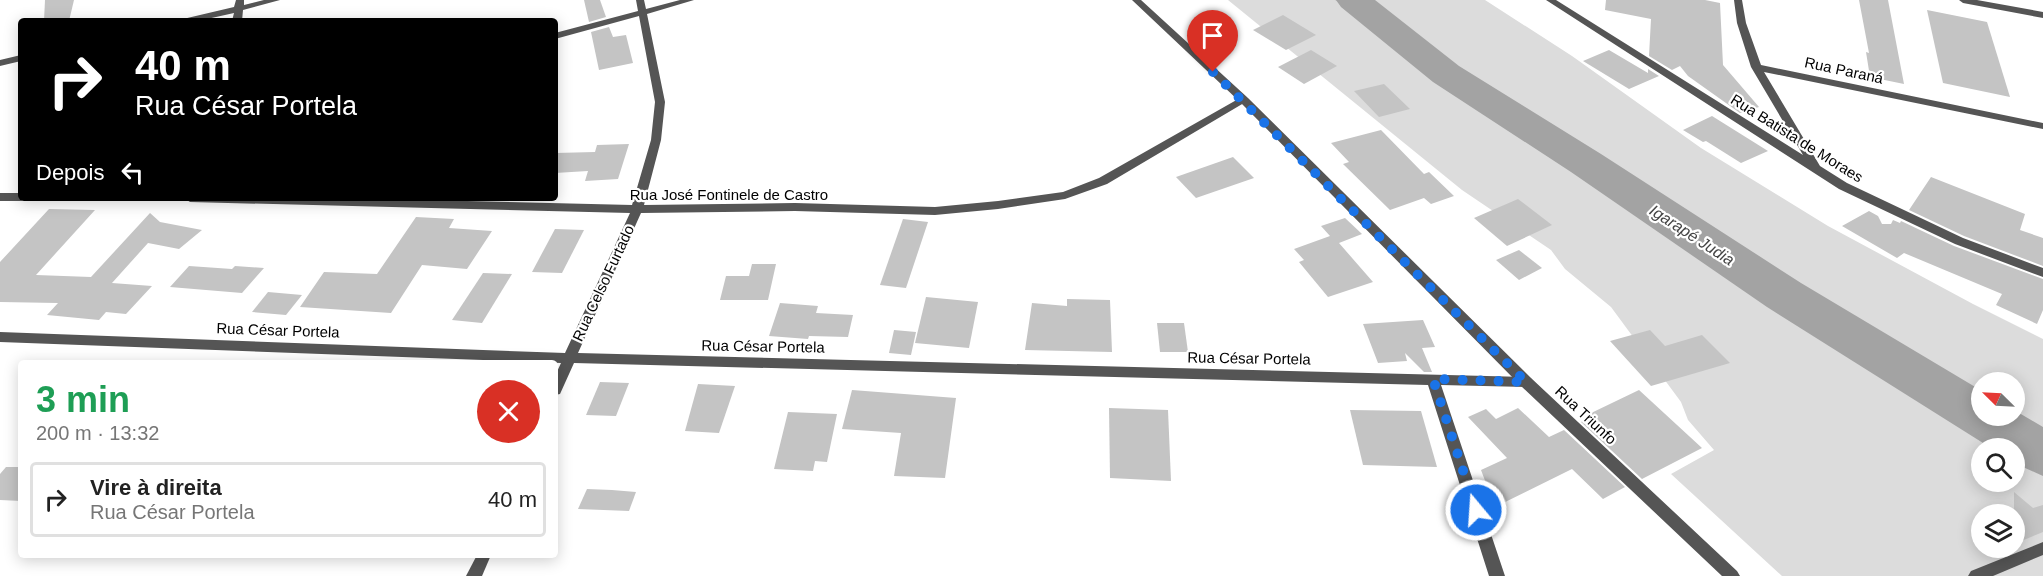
<!DOCTYPE html>
<html lang="pt">
<meta charset="utf-8">
<style>
:root{--surface:#fff;--page:#f2f2f2;--text:#222;--muted:#767676;--line:#e0e0e0}
body{margin:0;font-family:Helvetica,sans-serif;background:var(--page);color:var(--text);height:100vh;display:flex;flex-direction:column;font-size:22px;white-space:nowrap}
*{box-sizing:border-box;margin:0}
p{font-size:20px;color:var(--muted)}
.icon{flex:none;width:33px;height:33px;fill:none;stroke:currentColor;stroke-width:2;stroke-linecap:round;stroke-linejoin:round}
.map{position:relative;flex:1;overflow:hidden}
.details{position:absolute;left:18px;top:360px;width:540px;height:198px;display:flex;flex-direction:column;background:var(--surface);border-radius:6px;box-shadow:0 3px 15px #0003}
.details>*{flex:none}
.hud{position:absolute;left:18px;top:18px;width:540px;height:183px;border-radius:6px;box-shadow:0 3px 15px #0003;background:#000;color:#fff;overflow:hidden}
.needle{width:39px;rotate:294deg}
.controls{position:absolute;left:1971px;top:372px;display:grid;gap:12px}
.controls a{display:grid;place-items:center;width:54px;height:54px;border-radius:50%;background:var(--surface);box-shadow:0 3px 15px #0003;font-size:30px}
.pin{position:absolute;display:grid;place-items:center;width:51px;height:51px;color:#fff;margin:-62px -26px;border-radius:50% 50% 50% 0;rotate:-45deg;box-shadow:0 0 6px #0007}
.pin .icon{rotate:45deg}
.me{position:absolute;width:66px;margin:-33px;rotate:342deg;stroke-linejoin:round;filter:drop-shadow(0 0 4px #0008)}
.turn{display:flex;align-items:center;gap:21px;height:126px;padding:0 18px;font-size:27px}
.turn .icon{width:78px;height:78px;stroke-width:2.5}
.turn b{display:block;font-size:42px;line-height:51px}
.then{display:flex;align-items:center;height:57px;padding:0 18px;background:#0003;gap:12px;font-size:22px}
.round{display:grid;place-items:center;flex:none;width:63px;height:63px;border-radius:32px;background:var(--page)}
.summary{display:flex;align-items:center;justify-content:space-between;height:102px;padding:0 18px}
h1{font-size:36px;font-weight:700;line-height:45px;color:#1e9e55}
ul{padding:0;list-style:none}
li{display:flex;align-items:center;gap:18px;height:75px;margin:0 12px 9px;padding:0 6px;border:3px solid var(--line);border-radius:6px}
li div{flex:1}
li b{display:block;font-size:22px}
li em{font-style:normal}
.map>svg:first-child{display:block}
.green{fill:#dcdcdc;fill-rule:evenodd}
.water{fill:#a3a3a3}
.lines{fill:none;stroke-linecap:round;stroke-linejoin:round}
.river{fill:#a3a3a3;fill-rule:evenodd}
.building{fill:#c4c4c4}
.minor{fill:#555;fill-rule:evenodd}
.tertiary{fill:#555;fill-rule:evenodd}
.route{stroke:#1a73e8;stroke-width:10;stroke-dasharray:0 18}
.labels{text-anchor:middle;dominant-baseline:central;stroke-width:4.5;stroke-linejoin:round;paint-order:stroke}
.street-label{font-size:15px;fill:#000;stroke:#fff}
.water-label{font-size:16px;font-style:italic;fill:#444;stroke:#fff}
</style>
<div class="map">
<svg width="2043" height="576" viewBox="0 0 2043 576">
<rect width="100%" height="100%" fill="#fff"/>
<path class="green" d="M1228,0H1485L1572,56L1701,148L1828,226L1973,304L2043,339V576H1782L1671,474L1714,450L1688,420L1681,402L1611,307L1565,269L1551,250L1462,190ZM1982,382H2014V416H1982ZM1982,448H2014V482H1982ZM1982,514H2014V548H1982Z"/>
<path class="water" d="M1335,0H1373L1381,16L1395,25L1393,30L1389,33C1377,29 1379,23 1371,16C1362,8 1347,4 1335,0Z"/>
<g class="lines">
<polygon class="river" points="1336,0 1375,0 1459,66 1601,154 1801,283 1982,391 1982,416 2014,416 2014,410 2043,427 2043,476 2014,463 2014,448 1991,448 1767,307 1571,172 1433,82 1341,7"/>
</g>
<g class="building">
<polygon points="45,0 74,0 69,21 44,21"/>
<polygon points="584,0 600,0 606,17 589,22"/>
<polygon points="1606,0 1705,0 1720,3 1723,65 1759,107 1740,113 1688,76 1680,66 1672,70 1649,56 1651,19 1605,10"/>
<polygon points="1859,0 1888,0 1904,84 1870,77 1866,52 1869,53"/>
<polygon points="1927,10 1987,22 2010,97 1943,83"/>
<polygon points="1283,15 1316,35 1286,50 1253,30"/>
<polygon points="609,27 613,37 626,35 633,63 599,70 591,32"/>
<polygon points="1311,50 1337,66 1304,84 1278,67"/>
<polygon points="1609,50 1648,73 1648,69 1659,76 1629,89 1583,61"/>
<polygon points="1384,84 1410,109 1379,117 1354,91"/>
<polygon points="1712,116 1768,151 1741,163 1706,141 1703,142 1683,130"/>
<polygon points="1381,130 1424,174 1429,172 1454,196 1431,204 1424,198 1390,210 1343,164 1349,162 1331,143"/>
<polygon points="629,144 618,179 585,181 588,171 555,173 555,153 595,152 597,145"/>
<polygon points="1233,157 1254,178 1196,198 1176,177"/>
<polygon points="1931,177 2025,214 2020,230 2043,238 2043,266 1964,236 1909,210"/>
<polygon points="1518,199 1552,225 1507,246 1474,218"/>
<polygon points="49,209 95,210 36,275 91,277 150,213 160,222 202,230 179,249 148,243 112,283 152,286 126,314 106,312 99,320 47,315 58,303 0,302 0,262"/>
<polygon points="1869,211 1878,216 1882,224 1891,224 1893,220 1900,223 1901,221 1954,246 2043,279 2043,310 2037,324 1996,305 2002,294 1904,253 1897,258 1842,226"/>
<polygon points="416,217 454,219 449,228 492,231 467,269 422,265 391,313 300,307 324,272 377,274"/>
<polygon points="1345,218 1362,234 1339,243 1373,282 1328,297 1299,262 1304,260 1294,249 1330,236 1321,226"/>
<polygon points="903,219 928,222 906,288 880,285"/>
<polygon points="555,229 584,230 562,273 532,272"/>
<polygon points="1519,250 1542,268 1519,280 1496,260"/>
<polygon points="752,264 776,264 768,300 720,300 726,276 749,276"/>
<polygon points="189,266 232,269 235,266 264,268 242,293 170,287"/>
<polygon points="483,273 512,274 482,323 452,320"/>
<polygon points="268,292 302,295 286,315 252,312"/>
<polygon points="926,297 978,302 969,348 915,343"/>
<polygon points="1067,299 1110,300 1112,352 1025,350 1032,303 1067,306"/>
<polygon points="780,303 818,306 816,313 853,315 848,337 809,336 808,339 769,336"/>
<polygon points="1423,320 1435,347 1422,348 1432,372 1424,372 1405,353 1407,361 1378,363 1363,324"/>
<polygon points="1157,323 1184,323 1188,352 1160,352"/>
<polygon points="894,330 916,332 911,355 889,353"/>
<polygon points="1650,330 1665,346 1702,335 1730,363 1651,386 1610,341"/>
<polygon points="600,382 629,383 616,416 586,415"/>
<polygon points="698,384 735,386 719,433 685,431"/>
<polygon points="852,390 956,398 945,478 894,476 901,433 842,429"/>
<polygon points="1639,390 1702,448 1642,479 1581,422 1590,417 1587,415"/>
<polygon points="1109,408 1168,410 1171,481 1110,478"/>
<polygon points="1518,408 1549,437 1564,430 1625,487 1603,499 1572,469 1495,507 1481,470 1507,458 1468,417 1486,409 1496,419"/>
<polygon points="1350,410 1421,411 1437,467 1363,465"/>
<polygon points="788,412 837,414 827,462 815,461 813,471 774,469"/>
<polygon points="6,467 21,467 21,501 0,500 0,474"/>
<polygon points="587,489 612,490 636,492 629,511 578,509"/>
<polygon points="2014,492 2033,508 2043,505 2043,532 2014,544"/>
</g>
<g class="lines">
<g class="minor">
<polygon points="236,0 244,0 244,5 264,0 280,0 243,10 242,21 232,21 234,13 198,21 181,21 183,19 234,7"/>
<polygon points="636,0 644,0 646,9 680,0 694,0 647,14 665,102 661,140 644,205 795,203 935,207 998,201 1063,192 1099,178 1240,98 1244,97 1249,100 1107,184 1065,199 998,209 935,215 795,211 641,213 578,353 1526,377 1531,378 1532,382 1531,386 1526,387 1441,385 1505,576 1489,576 1428,385 574,363 560,394 555,395 555,376 561,363 0,342 0,332 565,353 630,213 190,202 184,198 340,198 632,205 651,140 655,102 639,16 555,39 555,33 638,11"/>
<polygon points="1546,0 1556,0 1803,155 1751,67 1737,23 1734,0 1742,0 1746,23 1761,65 2043,123 2043,129 1764,72 1820,166 1847,183 1963,238 2043,268 2043,277 1955,244 1839,189"/>
<polygon points="1959,0 1977,0 2043,12 2043,18 1963,3"/>
<polygon points="21,55 21,61 0,66 0,60"/>
<polygon points="0,193 21,193 21,198 26,198 21,201 0,201"/>
<polygon points="477,555 491,555 482,576 466,576"/>
</g>
<g class="tertiary">
<polygon points="1132,0 1141,0 1248,98 1531,378 1737,571 1740,576 1722,576 1521,386 1240,102"/>
<polygon points="2043,542 2043,555 1993,576 1968,576 1971,571"/>
</g>
</g>
<g class="lines">
<polyline class="route" points="1213,72 1526,382 1433,379 1476,510"/>
</g>
<g class="labels">
<g class="street-label">
<text transform="translate(1844 70) rotate(12)">Rua Paraná</text>
<text transform="translate(1797 138) rotate(32)">Rua Batista de Moraes</text>
<text x="729" y="194">Rua José Fontinele de Castro</text>
<text transform="translate(603 283) rotate(-65)">Rua Celso Furtado</text>
<text transform="translate(278 330) rotate(2)">Rua César Portela</text>
<text transform="translate(763 346) rotate(1)">Rua César Portela</text>
<text transform="translate(1249 358) rotate(1)">Rua César Portela</text>
<text transform="translate(1586 415) rotate(43)">Rua Triunfo</text>
</g>
<g class="water-label">
<text transform="translate(1692 235) rotate(33)">Igarapé Judia</text>
</g>
</g>
</svg>
<div class="controls">
<a><svg class="needle" viewBox="-14 -14 28 28"><path d="M0-13l5 13h-10z" fill="#e53935"/><path d="M0 13l5-13h-10z" fill="#767676"/></svg></a>
<a><svg class="icon" aria-label="search" viewBox="0 0 24 24"><circle cx="10" cy="10" r="6"/><path d="M15 15l6 6"/></svg></a>
<a><svg class="icon" aria-label="layers" viewBox="0 0 24 24"><path d="M12 4l9 5-9 5-9-5zM3 14l9 5 9-5"/></svg></a>
</div>
<div class="pin" style="left:1213px;top:72px;background:#d93025"><svg class="icon" aria-label="arrive" viewBox="0 0 24 24"><path d="M6 21V4h12l-3 4 3 4H6"/></svg></div>
<svg class="me" style="left:1476px;top:510px" viewBox="-20 -20 40 40"><circle r="17" fill="#1a73e8" stroke="#fff" stroke-width="3"/><path d="M0-11L8 9 0 5-8 9z" fill="#fff"/></svg>
<div class="hud">
<div class="turn"><svg class="icon" aria-label="right" viewBox="0 0 24 24"><path d="M7 20v-9h11M14 6l5 5-5 5"/></svg><div><b>40 m</b>Rua César Portela</div></div>
<div class="then">Depois<svg class="icon" aria-label="left" viewBox="0 0 24 24"><path d="M17 20v-9H6M10 6l-5 5 5 5"/></svg></div>
</div>
<section class="details">
<div class="summary"><div><h1>3 min</h1><p>200 m · 13:32</p></div><a class="round" style="background:#d93025;color:#fff"><svg class="icon" aria-label="close" viewBox="0 0 24 24"><path d="M6 6l12 12M18 6L6 18"/></svg></a></div>
<ul>
<li><svg class="icon" aria-label="right" viewBox="0 0 24 24"><path d="M7 20v-9h11M14 6l5 5-5 5"/></svg><div><b>Vire à direita</b><p>Rua César Portela</p></div><em>40 m</em></li>
</ul>
</section>
</div>
